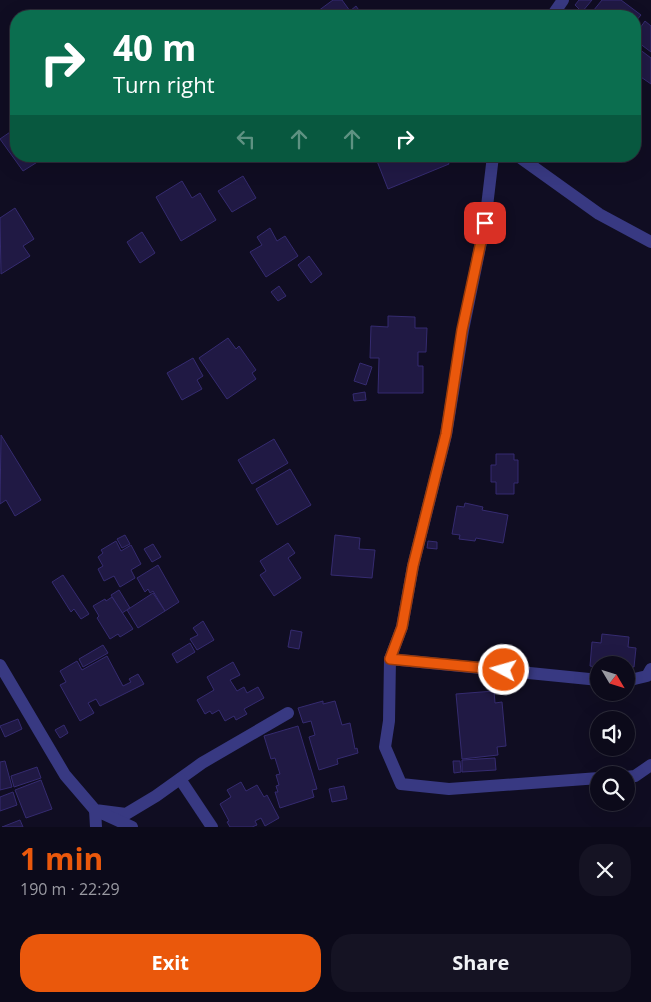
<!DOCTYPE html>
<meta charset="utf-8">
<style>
:root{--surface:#0c0a1a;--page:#151323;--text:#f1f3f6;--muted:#9a9aa2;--line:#2c2b39;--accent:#ea580c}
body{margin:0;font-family:"Open Sans",sans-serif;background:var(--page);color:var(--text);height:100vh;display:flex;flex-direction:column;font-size:19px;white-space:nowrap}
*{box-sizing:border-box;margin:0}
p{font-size:16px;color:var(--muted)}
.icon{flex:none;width:28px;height:28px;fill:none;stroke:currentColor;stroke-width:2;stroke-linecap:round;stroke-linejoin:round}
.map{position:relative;height:827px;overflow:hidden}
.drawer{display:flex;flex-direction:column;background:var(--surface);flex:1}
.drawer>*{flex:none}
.hud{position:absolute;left:10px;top:10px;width:631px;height:152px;border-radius:20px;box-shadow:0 5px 20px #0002,0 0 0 1px var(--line);background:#0b6e4f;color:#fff;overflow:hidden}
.needle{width:32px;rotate:128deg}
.tools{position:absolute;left:590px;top:656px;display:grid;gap:10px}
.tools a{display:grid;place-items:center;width:45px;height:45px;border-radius:50%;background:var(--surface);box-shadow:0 5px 20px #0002,0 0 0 1px var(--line);font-size:25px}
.pin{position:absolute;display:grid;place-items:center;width:42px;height:42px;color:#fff;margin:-21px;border-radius:10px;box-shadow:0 2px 8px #0006}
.me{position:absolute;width:55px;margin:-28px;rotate:276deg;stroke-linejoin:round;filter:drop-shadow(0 0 4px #0008)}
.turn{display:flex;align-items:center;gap:18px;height:105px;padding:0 20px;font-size:22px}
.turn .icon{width:65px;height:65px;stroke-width:2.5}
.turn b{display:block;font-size:35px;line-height:42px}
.lanes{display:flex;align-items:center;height:48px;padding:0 20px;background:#0003;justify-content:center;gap:25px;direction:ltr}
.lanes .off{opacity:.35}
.round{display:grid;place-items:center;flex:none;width:52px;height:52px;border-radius:20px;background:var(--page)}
.headline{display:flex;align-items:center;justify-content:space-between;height:85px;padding:0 20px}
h1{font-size:30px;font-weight:700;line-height:38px;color:var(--accent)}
.button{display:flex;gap:10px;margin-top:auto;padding:10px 20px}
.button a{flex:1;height:58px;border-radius:20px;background:var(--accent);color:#fff;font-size:20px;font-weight:700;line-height:58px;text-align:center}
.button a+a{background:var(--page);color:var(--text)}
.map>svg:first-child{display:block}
.building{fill:#201944;stroke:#352b70}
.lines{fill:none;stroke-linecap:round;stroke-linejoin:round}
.minor{stroke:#383982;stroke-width:12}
.route-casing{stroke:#983908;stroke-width:12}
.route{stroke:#ea580c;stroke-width:9}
</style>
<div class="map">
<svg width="651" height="827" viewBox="0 0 651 827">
<rect width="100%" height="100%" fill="#100d22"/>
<g class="building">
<polygon points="333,0 342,0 350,11 356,6 363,16 322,16 318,11"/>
<polygon points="579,0 592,0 582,12 575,5"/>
<polygon points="602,0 621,0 641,15 635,22 635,16 589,16"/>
<polygon points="645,21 651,26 651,52 635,40 635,35"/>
<polygon points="635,46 651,58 651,84 635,73"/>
<polygon points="16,124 16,156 36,156 39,161 23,171 0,139 13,130 12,127"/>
<polygon points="375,156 446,156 449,164 388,189"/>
<polygon points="243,176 256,198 232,212 218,191"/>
<polygon points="182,181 192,198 200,193 216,220 181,241 156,197"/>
<polygon points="15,208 34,239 23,246 30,256 1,274 0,218"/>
<polygon points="270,228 277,241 285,236 298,256 266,277 250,252 262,245 257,237"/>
<polygon points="142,232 155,253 140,263 127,242"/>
<polygon points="309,256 322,274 311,283 298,265"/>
<polygon points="279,286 286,296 278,301 271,292"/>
<polygon points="388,316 415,317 415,328 427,328 426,352 418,352 418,366 423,366 423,393 378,393 379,358 370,358 371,326 388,327"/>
<polygon points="228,338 236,349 239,346 256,370 252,373 256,379 227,399 199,358"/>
<polygon points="193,358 203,376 197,380 202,389 182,400 167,373"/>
<polygon points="360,363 372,367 366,385 354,381"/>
<polygon points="365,392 366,400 354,401 353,394"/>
<polygon points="1,435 41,500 15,516 6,500 0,504"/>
<polygon points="274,439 288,463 252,484 238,460"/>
<polygon points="496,454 514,454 514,460 518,460 518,483 514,483 514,494 496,494 496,482 491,482 491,465 496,465"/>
<polygon points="290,469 311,505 277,525 256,489"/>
<polygon points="465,503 483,507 482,510 508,515 503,543 476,538 475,541 459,539 460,535 452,534 457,506 464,507"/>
<polygon points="125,535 130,544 122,548 117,539"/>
<polygon points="335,535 360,538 359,549 375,550 372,578 331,575"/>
<polygon points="116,541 121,551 131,545 141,564 131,570 135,578 120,587 114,576 104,581 98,569 103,566 98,557 103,553 101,550"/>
<polygon points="428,541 437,542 437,549 427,548"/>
<polygon points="288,543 295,553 288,558 301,578 274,596 260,575 266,571 260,561"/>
<polygon points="153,544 161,557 152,562 144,549"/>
<polygon points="158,565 179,602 165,611 153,591 150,593 148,589 145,592 137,578"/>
<polygon points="63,575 89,614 81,619 74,609 71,612 52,582"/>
<polygon points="119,590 130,608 122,613 111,595"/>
<polygon points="153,593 165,611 138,628 127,610"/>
<polygon points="112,597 133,629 120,637 118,634 110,639 97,618 99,616 93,606 105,599 106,601"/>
<polygon points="203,621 214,640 197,650 190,639 198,635 193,628"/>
<polygon points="291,630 302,632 299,649 288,647"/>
<polygon points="602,634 629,637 628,647 636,648 634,667 599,665 599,676 595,676 596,667 590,666 592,642 601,643"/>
<polygon points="190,643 195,652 177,663 172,654"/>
<polygon points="103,645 108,653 83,667 79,659"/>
<polygon points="107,656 123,686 131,682 129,679 138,674 144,684 100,706 96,699 88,703 94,713 80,721 60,685 66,682 60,671 77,661 82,670"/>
<polygon points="233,662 240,675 230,680 237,691 244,687 247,693 258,687 264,698 244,709 247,714 236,720 234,716 225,721 219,710 212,714 210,711 205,714 197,700 214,690 207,677"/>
<polygon points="494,691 495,703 502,702 506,746 497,747 498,755 462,759 456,694"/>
<polygon points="323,701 323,704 335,701 342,725 350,723 355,749 357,748 358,753 337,759 338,764 319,770 309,737 315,735 311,721 303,723 298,708"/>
<polygon points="18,719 22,729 5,737 0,726"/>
<polygon points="64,725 68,733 60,738 55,730"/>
<polygon points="298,726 317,789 312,790 314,797 280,808 275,792 278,792 276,786 279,785 276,775 280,774 275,758 271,759 264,736"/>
<polygon points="495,758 496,770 462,772 462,760"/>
<polygon points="5,761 12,787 0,790 0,762"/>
<polygon points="453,761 460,761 461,772 454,773"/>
<polygon points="37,767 41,778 14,787 11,776"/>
<polygon points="41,780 52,809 26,818 15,790"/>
<polygon points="241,782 246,791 257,785 264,797 267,795 279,818 265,826 261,818 255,821 257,825 252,827 230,827 227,822 229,821 220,804 231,797 227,790"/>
<polygon points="344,786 347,799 332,802 329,789"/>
<polygon points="13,792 17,805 0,811 0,797"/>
<polygon points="20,820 23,827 2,827"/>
</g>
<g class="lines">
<g class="minor">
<polyline points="552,16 563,0"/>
<polyline points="493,156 485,223 463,330 446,435 413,566 402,627 390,659 389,721 385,747 401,784 449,789 599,778"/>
<polyline points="518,156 599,214 651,242"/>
<polyline points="390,659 599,680"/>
<polyline points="0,665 65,775 95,810 126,814 156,796 202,763 288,713"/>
<polyline points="626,681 647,676 651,669"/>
<polyline points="626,777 635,776 651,765"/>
<polyline points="180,779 212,827"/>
<polyline points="96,827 95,810 132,827"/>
</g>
</g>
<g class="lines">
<g class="route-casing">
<polyline id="route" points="485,223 462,330 446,434 413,566 402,627 390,659 504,670"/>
</g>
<use href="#route" class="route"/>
</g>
</svg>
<div class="tools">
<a><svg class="needle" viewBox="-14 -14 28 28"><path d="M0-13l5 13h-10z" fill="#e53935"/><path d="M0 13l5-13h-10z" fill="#9a9aa2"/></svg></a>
<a><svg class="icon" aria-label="sound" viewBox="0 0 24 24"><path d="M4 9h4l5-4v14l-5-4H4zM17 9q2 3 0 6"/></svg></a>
<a><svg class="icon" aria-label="search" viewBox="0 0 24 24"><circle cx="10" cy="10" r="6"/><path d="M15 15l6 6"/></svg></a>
</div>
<div class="pin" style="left:485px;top:223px;background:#d93025"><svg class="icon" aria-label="arrive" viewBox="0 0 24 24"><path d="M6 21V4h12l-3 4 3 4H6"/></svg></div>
<svg class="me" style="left:504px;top:670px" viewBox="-20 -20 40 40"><circle r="17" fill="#ea580c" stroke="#fff" stroke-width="3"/><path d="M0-11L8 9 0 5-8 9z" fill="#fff"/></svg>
<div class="hud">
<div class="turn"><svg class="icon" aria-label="right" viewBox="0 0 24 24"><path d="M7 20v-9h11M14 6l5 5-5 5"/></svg><div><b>40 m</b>Turn right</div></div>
<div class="lanes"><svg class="icon off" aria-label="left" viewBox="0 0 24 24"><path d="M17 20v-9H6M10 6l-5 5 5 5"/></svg><svg class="icon off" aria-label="ahead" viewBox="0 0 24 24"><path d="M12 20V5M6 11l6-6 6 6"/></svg><svg class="icon off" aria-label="ahead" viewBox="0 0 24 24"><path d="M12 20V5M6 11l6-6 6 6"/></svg><svg class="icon" aria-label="right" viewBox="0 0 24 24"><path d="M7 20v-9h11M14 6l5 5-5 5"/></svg></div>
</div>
</div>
<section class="drawer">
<div class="headline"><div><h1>1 min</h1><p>190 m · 22:29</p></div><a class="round"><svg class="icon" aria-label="close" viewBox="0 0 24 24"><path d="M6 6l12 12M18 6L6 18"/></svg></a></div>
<div class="button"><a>Exit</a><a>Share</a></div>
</section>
